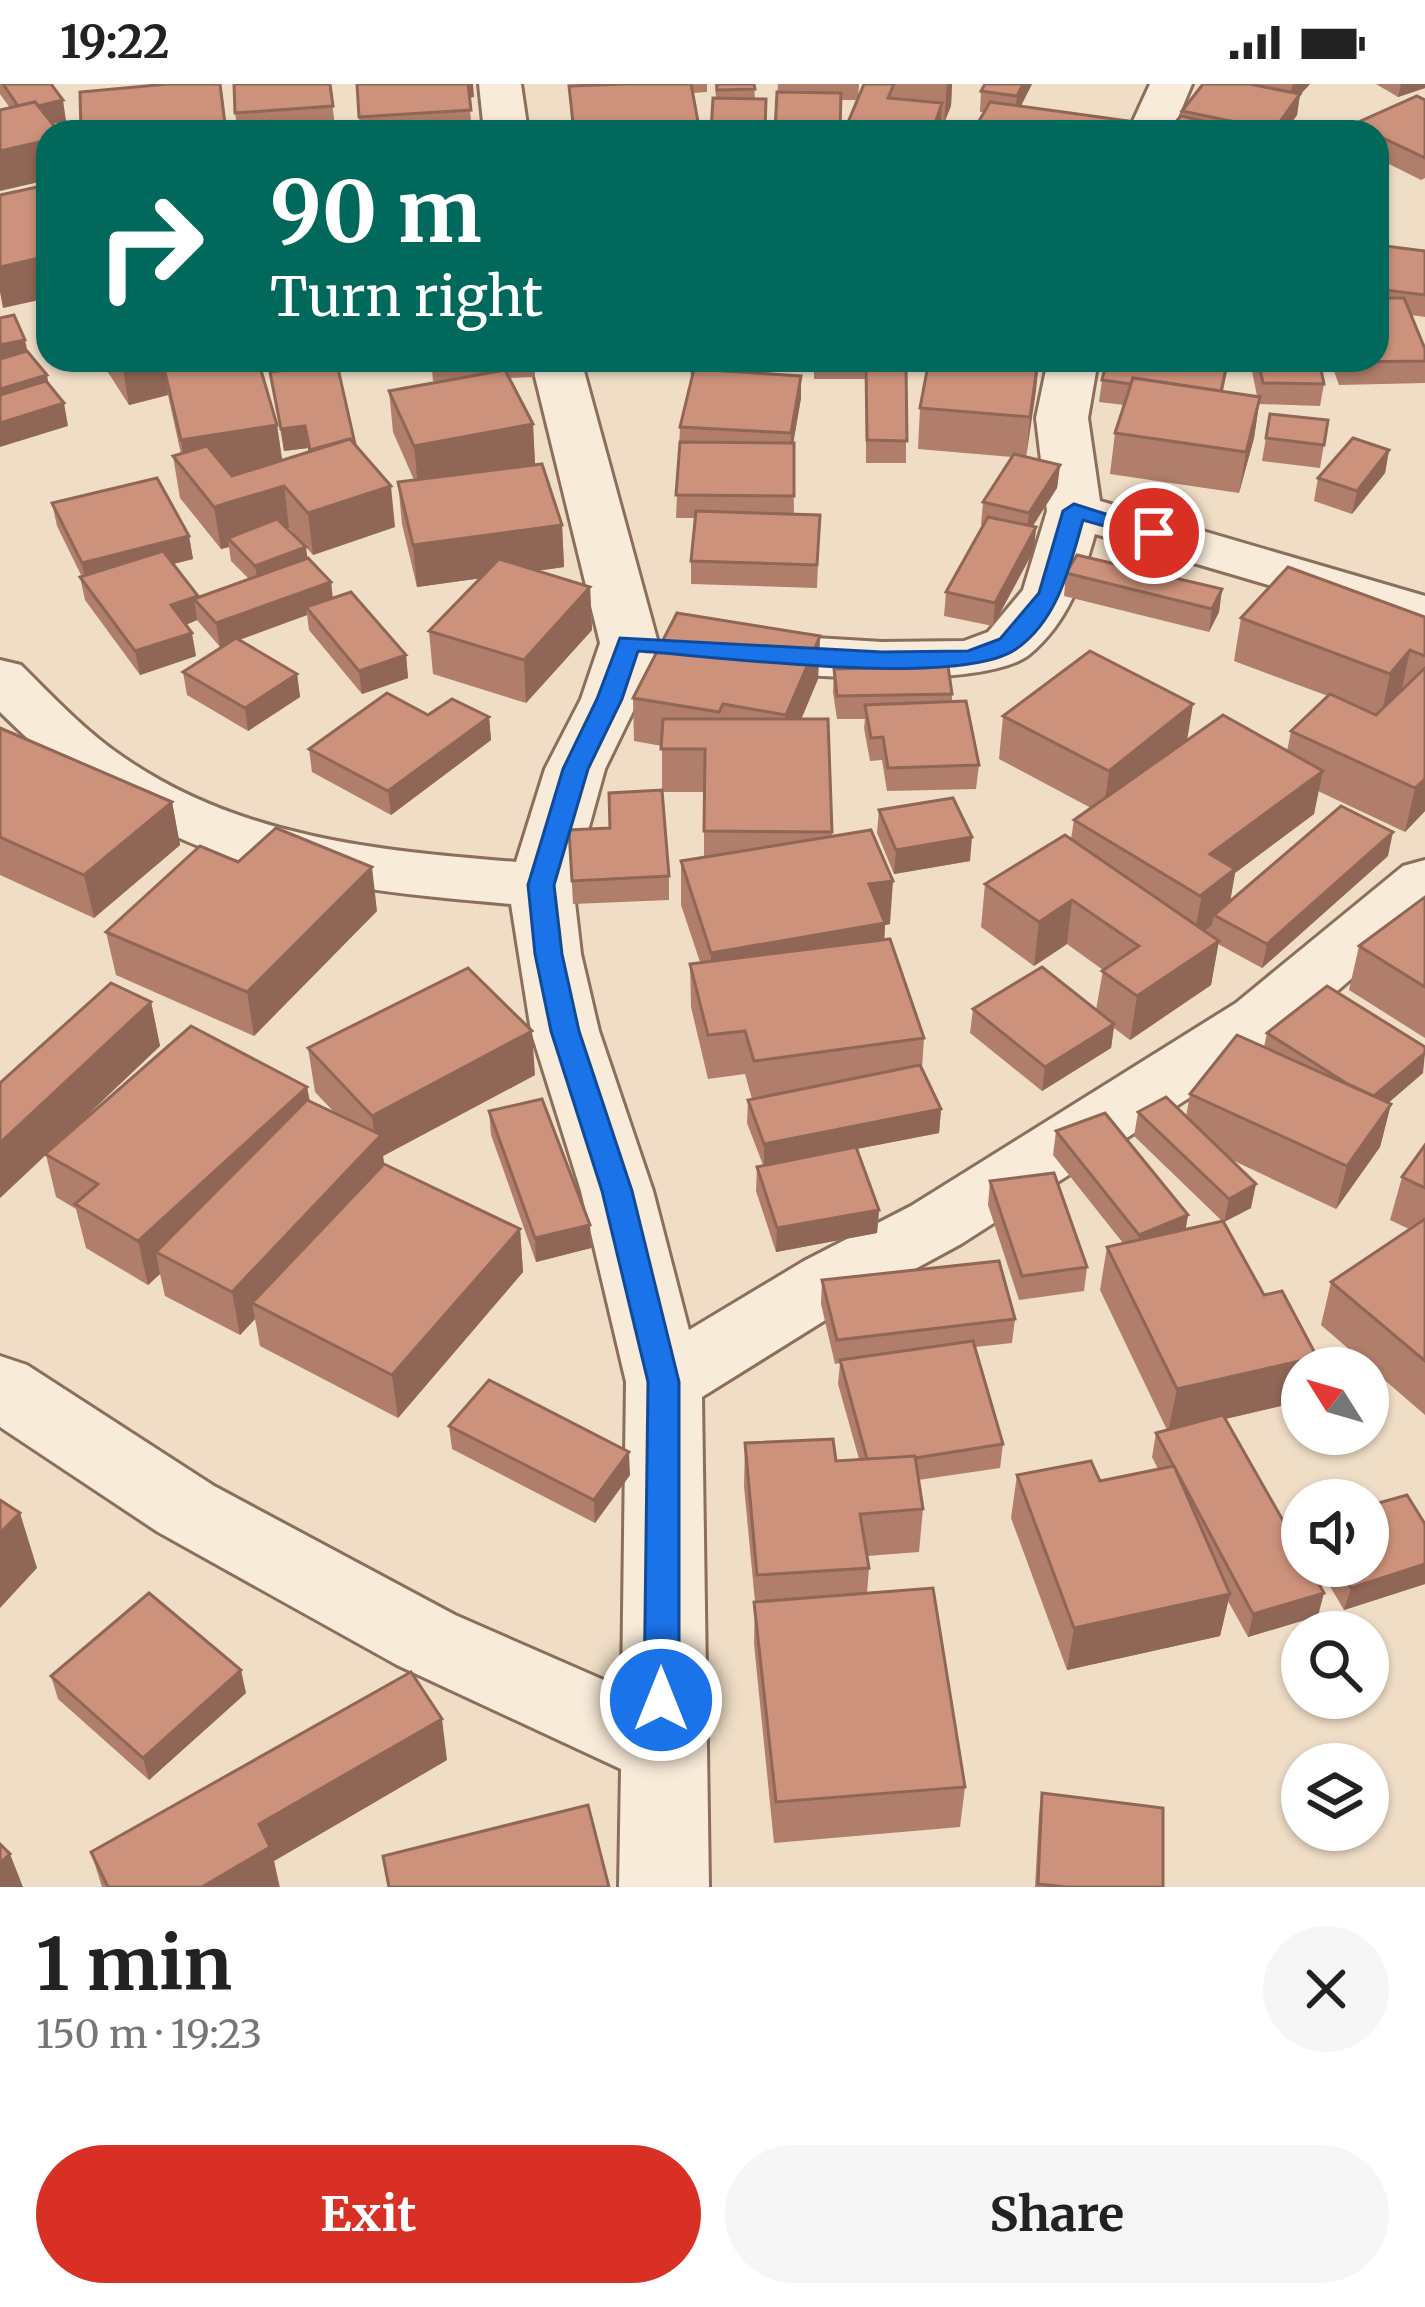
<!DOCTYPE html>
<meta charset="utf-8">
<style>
:root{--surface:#fff;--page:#f6f6f6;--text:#222;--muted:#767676;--accent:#d93025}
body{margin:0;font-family:Merriweather,serif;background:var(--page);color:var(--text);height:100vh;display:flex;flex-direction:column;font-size:45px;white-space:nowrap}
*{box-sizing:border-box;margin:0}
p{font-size:39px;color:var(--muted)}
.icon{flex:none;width:66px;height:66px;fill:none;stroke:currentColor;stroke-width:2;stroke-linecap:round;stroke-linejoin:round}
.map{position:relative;height:1803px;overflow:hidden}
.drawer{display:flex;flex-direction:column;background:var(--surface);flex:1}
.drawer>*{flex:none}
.guide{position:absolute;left:36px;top:36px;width:1353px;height:252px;border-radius:36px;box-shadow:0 3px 9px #0004;background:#00695c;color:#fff;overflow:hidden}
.needle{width:78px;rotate:307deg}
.tools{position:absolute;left:1281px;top:1263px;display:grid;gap:24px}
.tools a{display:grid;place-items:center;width:108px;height:108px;border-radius:50%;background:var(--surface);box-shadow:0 3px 9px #0004;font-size:60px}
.pin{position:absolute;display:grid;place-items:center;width:102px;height:102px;color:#fff;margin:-51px;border:6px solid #fff;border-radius:50%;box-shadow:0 3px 12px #0007}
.me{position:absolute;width:132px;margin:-66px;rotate:0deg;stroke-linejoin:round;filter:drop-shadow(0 0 9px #0008)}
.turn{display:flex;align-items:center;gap:42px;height:252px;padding:0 36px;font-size:54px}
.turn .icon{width:156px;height:156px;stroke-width:2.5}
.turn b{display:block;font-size:84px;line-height:102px}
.round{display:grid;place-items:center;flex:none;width:126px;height:126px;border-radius:63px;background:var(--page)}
.overview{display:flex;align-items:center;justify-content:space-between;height:204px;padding:0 36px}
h1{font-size:72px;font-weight:700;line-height:90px}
.button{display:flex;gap:24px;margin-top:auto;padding:24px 36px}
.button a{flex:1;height:138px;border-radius:72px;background:var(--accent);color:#fff;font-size:48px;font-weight:700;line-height:138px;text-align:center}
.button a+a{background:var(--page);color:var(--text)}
.status{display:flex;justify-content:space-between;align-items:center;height:84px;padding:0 60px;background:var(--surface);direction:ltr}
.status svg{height:33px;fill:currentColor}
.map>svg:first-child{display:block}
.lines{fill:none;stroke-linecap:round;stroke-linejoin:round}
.minor-casing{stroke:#8b6e5b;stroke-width:6}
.minor{fill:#f9ebd9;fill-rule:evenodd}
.wall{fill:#b07e6a}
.shaded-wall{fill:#906656}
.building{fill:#cd927b;stroke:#906656;stroke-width:3}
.route{fill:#1a73e8;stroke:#114b97;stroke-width:3}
</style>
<div class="status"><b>19:22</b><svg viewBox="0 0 49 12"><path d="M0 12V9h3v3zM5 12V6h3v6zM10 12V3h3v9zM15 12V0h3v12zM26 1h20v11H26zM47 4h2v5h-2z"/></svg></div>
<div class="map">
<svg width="1425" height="1803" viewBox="0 0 1425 1803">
<rect width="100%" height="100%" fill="#efddc6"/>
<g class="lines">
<g class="minor-casing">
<g id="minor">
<polygon points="479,0 521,0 528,48 484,48"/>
<polygon points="1150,0 1192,0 1172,48 1128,48"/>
<path d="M531,276H581L658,559L639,615L605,685L573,801L581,870L599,947L653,1107L689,1246L804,1177L911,1122L1236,919L1403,782L1425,776V831L1284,953L961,1160L856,1217L702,1313L709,1803H619L621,1685L397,1581L158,1448L0,1343V1272L27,1281L214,1402L455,1531L622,1604L626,1298L581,1107L531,947L511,820C304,803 152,781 0,628V576L21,581C53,613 85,647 123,673C240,754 378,767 516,778L545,685L581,615L600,559Z"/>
<path d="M1048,276H1098L1088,334L1100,417L1425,512V547L1095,450C1082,496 1068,538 1030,570C985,608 770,593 712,578L703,566L712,554L732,549L882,558L964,557L988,548L1023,506L1047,427L1036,334Z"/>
</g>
</g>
<use href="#minor" class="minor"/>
</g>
<g class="wall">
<polygon points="0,0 51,0 66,37 52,40 2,26 10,24 0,10"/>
<polygon points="221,0 227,48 81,48"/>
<polygon points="330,0 335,43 269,48 238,48 235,29"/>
<polygon points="357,0 474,13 469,14 472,48 360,48"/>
<polygon points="581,0 707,0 707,8 693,9 699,48 572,48 569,2 581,2"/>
<polygon points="715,0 754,0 755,15 716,14"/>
<polygon points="778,0 859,0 858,15 864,0 952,0 951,22 944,39 940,39 940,48 844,48 857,16 840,16 775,48"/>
<polygon points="1032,0 1021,22 1127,48 944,48 978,44 979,37 984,28 980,28 981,7"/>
<polygon points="1203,0 1310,0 1300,10 1297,31 1285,48 1167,48"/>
<polygon points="1376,0 1425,0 1425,4 1398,13"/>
<polygon points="1425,16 1425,94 1421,96 1377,74 1377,48 1352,48 1354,40"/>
<polygon points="1377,161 1425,167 1425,233 1411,231 1425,265 1425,299 1339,301 1330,276 1377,276"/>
<polygon points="100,276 276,276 277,283 261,286 277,341 282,376 308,368 308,364 284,367 270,288 356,362 395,443 313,471 289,444 286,444 307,474 331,498 333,514 406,571 408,594 362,610 309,546 307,531 239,556 297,590 300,613 248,647 187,611 183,588 226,561 220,563 197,536 186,541 196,572 140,591 85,516 80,493 82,493 57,442 52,419 189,452 193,475 173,480 198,514 249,495 231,477 229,463 221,465 180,414 173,372 181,370 168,311 129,321"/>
<polygon points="431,276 534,276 535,293 509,294 533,340 535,381 562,441 564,483 537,487 590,503 592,546 526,619 433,590 429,547 481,494 417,503 402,440 398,398 414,396 393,348 389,307 446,297 433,297"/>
<polygon points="686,276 799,276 799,286 761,289 801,314 793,359 794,431 820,431 817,504 691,500 691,477 696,434 676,434 680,343 692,293"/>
<polygon points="814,276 889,276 889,282 892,282 892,276 1039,276 1026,373 1060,381 1057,404 1033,442 1036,443 1034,466 993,542 944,532 946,508 984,441 981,441 983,418 1012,373 918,365 920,324 927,287 906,287 906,379 866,379 866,295 814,295"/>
<polygon points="1229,276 1223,307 1257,312 1251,282 1252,276 1319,276 1324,300 1320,322 1259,320 1254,354 1239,409 1110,390 1115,349 1124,321 1099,318 1102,296"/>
<polygon points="1270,330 1328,336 1320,384 1262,377"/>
<polygon points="1389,366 1385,389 1352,430 1314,417 1318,394"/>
<polygon points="1066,489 1222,505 1219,528 1209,548 1064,512"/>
<polygon points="1425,533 1425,727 1405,748 1318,707 1314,730 1235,789 1230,818 1388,772 1262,884 1218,860 1211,901 1130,956 1114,944 1111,964 1042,1007 970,949 973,925 1096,926 1103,886 1067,860 1034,882 981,843 985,800 1071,755 1074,736 1091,724 999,675 1003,632 1287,667 1291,647 1328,612 1234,577 1241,534"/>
<polygon points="820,552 818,595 801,635 828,635 832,753 890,840 885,841 884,855 924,954 922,985 941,1025 939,1049 856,1065 879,1126 877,1149 776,1168 756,1107 757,1083 763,1081 747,1039 748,1016 752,1015 745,990 708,995 691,923 690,880 700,878 681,821 681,777 704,774 704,708 662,708 662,662 634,657 633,614"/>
<polygon points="834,585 952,610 952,617 979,681 976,705 887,707 882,676 870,677 864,644 865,635 837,635 833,608"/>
<polygon points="428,631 489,633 491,656 391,731 312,688 309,665"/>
<polygon points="0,644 172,718 180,761 94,834 0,791"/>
<polygon points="879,726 970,777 894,790 877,749"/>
<polygon points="610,744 669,792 669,816 573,820 569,746"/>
<polygon points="238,778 377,827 254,952 116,891 106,848"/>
<polygon points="1425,813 1425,954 1349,906 1359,862"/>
<polygon points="151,918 160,962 64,1053 307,1003 310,1017 335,1029 315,1008 308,964 535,991 383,1072 384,1080 520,1145 523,1188 398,1334 260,1262 255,1235 240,1251 165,1212 160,1190 148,1201 86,1164 76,1125 56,1113 46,1071 0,1114"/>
<polygon points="1267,949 1423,989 1389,1018 1391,1020 1380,1063 1336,1125 1232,1076 1251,1124 1224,1138 1264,1211 1317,1273 1315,1284 1302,1284 1302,1317 1226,1335 1318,1532 1248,1553 1228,1517 1220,1552 1067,1586 1011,1434 1017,1391 1100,1397 1158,1385 1152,1373 1156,1349 1167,1346 1100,1206 1107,1163 1123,1159 1053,1071 1056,1047 1188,1131 1185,1145 1222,1137 1134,1052 1138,1028 1186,1033 1190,1010 1264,963"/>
<polygon points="489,1027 590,1141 591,1164 536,1178 491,1051"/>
<polygon points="1425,1061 1425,1331 1321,1241 1331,1198 1409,1145 1390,1136 1402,1093"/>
<polygon points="990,1097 1087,1183 1084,1207 1019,1216 988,1121"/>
<polygon points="822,1196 1015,1235 1012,1259 975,1263 1003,1360 1000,1384 918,1396 923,1425 919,1468 867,1472 869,1484 867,1509 965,1703 960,1743 774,1759 754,1560 755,1518 744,1402 745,1359 836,1377 859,1375 838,1300 840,1279 835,1280 821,1220"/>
<polygon points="449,1342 630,1391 595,1439 452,1365"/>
<polygon points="1425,1440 1425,1500 1344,1526 1318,1482 1368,1482"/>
<polygon points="51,1592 246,1609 149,1696 58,1615"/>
<polygon points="447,1676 274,1777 280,1803 102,1803 91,1768"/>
<polygon points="1042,1709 1163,1803 1035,1803 1039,1731"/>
</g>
<g class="shaded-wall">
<polygon points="433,0 473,0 474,13 434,17"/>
<polygon points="947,0 952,0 951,22 944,39"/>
<polygon points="1023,0 1032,0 1015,33 1017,12"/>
<polygon points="1294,0 1310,0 1289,23 1292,2"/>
<polygon points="1401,0 1425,0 1425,4 1398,13"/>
<polygon points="1300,10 1297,31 1285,48 1274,48"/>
<polygon points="63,16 66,37 25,46 21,25"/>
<polygon points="942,19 940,48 932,48"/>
<polygon points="48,56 48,96 0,107 0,67"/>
<polygon points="48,172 48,214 3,224 0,208 0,183"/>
<polygon points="25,256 30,278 0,284 0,261"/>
<polygon points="139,276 224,276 164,284 168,311 129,321 122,280"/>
<polygon points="243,276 276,276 277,283 245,289"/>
<polygon points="1039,276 1036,307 1026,374 1030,333"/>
<polygon points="47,291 51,313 0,329 0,305"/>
<polygon points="801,292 801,314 791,372 791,349"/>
<polygon points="1260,313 1254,354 1239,409 1246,368"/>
<polygon points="64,319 68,342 0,363 0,339"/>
<polygon points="533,340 535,381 418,403 414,362"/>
<polygon points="277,341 283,382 192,396 186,389 181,356"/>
<polygon points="305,342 308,364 284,367 281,345"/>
<polygon points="1389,366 1385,389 1352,430 1357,407"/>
<polygon points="1060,381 1057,404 1026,452 1029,429"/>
<polygon points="284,402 289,444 235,461 228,454 229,463 221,465 214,423"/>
<polygon points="391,402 395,443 313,471 308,429"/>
<polygon points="562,441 564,483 417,503 413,461"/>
<polygon points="1036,443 1034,466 993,542 995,519"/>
<polygon points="189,452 193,475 86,502 82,479"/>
<polygon points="306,463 309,486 259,505 255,482"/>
<polygon points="331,498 333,521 306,523 307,531 220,563 216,539"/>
<polygon points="590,503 592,546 526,619 524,576"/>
<polygon points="1222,505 1219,528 1209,548 1212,525"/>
<polygon points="198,512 199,521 194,515 197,536 175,545 171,521"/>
<polygon points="192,549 196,572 140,591 135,567"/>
<polygon points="820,552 818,595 785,674 786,631"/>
<polygon points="1410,566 1401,609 1381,632 1390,590"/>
<polygon points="406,571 408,594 362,610 359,587"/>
<polygon points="297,590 300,613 248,647 245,624"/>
<polygon points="1193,620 1186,663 1103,731 1109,687"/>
<polygon points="489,633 491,656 391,731 388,707"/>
<polygon points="1323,687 1314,730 1235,789 1228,829 1214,831 1212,841 1193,856 1210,770"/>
<polygon points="1425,695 1425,727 1405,748 1415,704"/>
<polygon points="172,718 180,761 94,834 84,791"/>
<polygon points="1393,748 1388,772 1262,884 1267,860"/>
<polygon points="972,753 970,777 894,790 896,766"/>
<polygon points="372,783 377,827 254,952 247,908"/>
<polygon points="893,797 890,840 885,841 883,883 711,912 711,869 869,800"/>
<polygon points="1072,816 1067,860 1034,882 1039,838"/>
<polygon points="1219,857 1211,901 1130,956 1137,912"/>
<polygon points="151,918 160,962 0,1114 0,1059"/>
<polygon points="1114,940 1111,964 1042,1007 1045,983"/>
<polygon points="532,947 535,991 383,1072 386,1095 252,1219 255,1235 240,1251 232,1208 375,1057 372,1032"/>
<polygon points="1425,969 1423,989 1365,1039 1371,1015"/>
<polygon points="307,1003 314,1046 156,1168 160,1190 148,1201 138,1157"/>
<polygon points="1391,1020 1380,1063 1336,1125 1347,1082"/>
<polygon points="941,1025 939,1049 764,1083 764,1060"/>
<polygon points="1256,1100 1251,1124 1224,1138 1229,1115"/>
<polygon points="879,1126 877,1149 776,1168 777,1144"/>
<polygon points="1188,1131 1184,1155 1135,1175 1139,1151"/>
<polygon points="590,1141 591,1164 536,1178 535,1154"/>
<polygon points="520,1145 523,1188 398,1334 392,1291"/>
<polygon points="1317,1273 1315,1284 1302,1284 1302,1317 1168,1348 1177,1305"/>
<polygon points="629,1368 630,1391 595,1439 594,1416"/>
<polygon points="20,1429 37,1484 0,1524 0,1449"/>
<polygon points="1425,1480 1425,1500 1344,1526 1351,1504"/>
<polygon points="1324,1509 1318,1532 1248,1553 1253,1530"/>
<polygon points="1230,1510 1220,1552 1067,1586 1074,1544"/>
<polygon points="241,1586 246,1609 149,1696 143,1674"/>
<polygon points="442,1635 447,1676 274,1777 279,1803 202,1803 259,1740"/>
<polygon points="10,1770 23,1803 0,1803 0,1779"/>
</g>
<g class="building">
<polygon points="3,0 51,0 63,16 38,22 35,18 18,22"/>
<polygon points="168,0 220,0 225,40 128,48 81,48 80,8"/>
<polygon points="234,0 330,0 333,22 235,29"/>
<polygon points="357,0 468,0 471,26 359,33"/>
<polygon points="626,0 691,0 699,43 574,48 569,2"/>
<polygon points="717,0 754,0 755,5 717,6"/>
<polygon points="864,0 894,0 888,14 942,19 932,48 844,48"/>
<polygon points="985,0 1023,0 1017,12 981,7"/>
<polygon points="1203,0 1249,0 1300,10 1274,46 1182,27"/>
<polygon points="777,8 841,9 840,48 775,48"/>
<polygon points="1417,12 1425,16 1425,74 1377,51 1377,48 1370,48 1354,40"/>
<polygon points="713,14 766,15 765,48 711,48"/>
<polygon points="35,18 59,48 48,48 48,56 0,67 0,26"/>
<polygon points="990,18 1128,37 1123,48 1054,48 979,37"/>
<polygon points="1181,32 1252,48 1167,48"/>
<polygon points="947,41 992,46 992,48 944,48"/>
<polygon points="42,102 48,111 48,172 0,183 0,111"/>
<polygon points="1377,161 1425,167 1425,211 1377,205"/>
<polygon points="1377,214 1404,214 1425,265 1425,277 1343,278 1342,276 1377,276"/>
<polygon points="14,231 25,256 0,261 0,234"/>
<polygon points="27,267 47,291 0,305 0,275"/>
<polygon points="219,276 258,276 277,341 181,356 164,284"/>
<polygon points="929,276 1038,276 1030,333 920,324"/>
<polygon points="1107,276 1228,276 1221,307 1133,294 1131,300 1102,296"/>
<polygon points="1258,276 1319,276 1324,300 1263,299"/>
<polygon points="337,280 355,360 350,355 310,366 305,342 281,345 270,288"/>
<polygon points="866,281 906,282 907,357 867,356"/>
<polygon points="694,285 801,292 791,349 680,343"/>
<polygon points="505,286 533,340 414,362 389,307"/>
<polygon points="1133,294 1260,313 1246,368 1115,349"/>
<polygon points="46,297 64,319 0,339 0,311"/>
<polygon points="1270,330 1328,336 1324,361 1266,354"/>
<polygon points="1353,354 1389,366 1357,407 1318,394"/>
<polygon points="350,355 391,402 308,429 284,402 214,423 173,372 207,362 232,392"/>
<polygon points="680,358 794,359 794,412 676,411"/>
<polygon points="1014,370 1060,381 1029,429 983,418"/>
<polygon points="542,380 562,441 413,461 398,398"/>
<polygon points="157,394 189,452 82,479 52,419"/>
<polygon points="696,427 820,431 817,481 691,477"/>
<polygon points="988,433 1036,443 995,519 946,508"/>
<polygon points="277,435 306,463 255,482 228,454"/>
<polygon points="163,467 198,512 171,521 192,549 135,567 80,493"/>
<polygon points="1077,471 1222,505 1212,525 1066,489"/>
<polygon points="308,474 331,498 216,539 194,515"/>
<polygon points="499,475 590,503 524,576 429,547"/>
<polygon points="1288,483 1425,533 1425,572 1410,566 1390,590 1241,534"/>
<polygon points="351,508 406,571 359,587 306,523"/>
<polygon points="677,529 820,552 786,631 723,620 719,628 633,614"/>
<polygon points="236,554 297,590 245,624 183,588"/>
<polygon points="1090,567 1193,620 1109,687 1003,632"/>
<polygon points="948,582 952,610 837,612 834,585"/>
<polygon points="1425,584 1425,695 1415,704 1291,647 1330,610 1376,631"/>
<polygon points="387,609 428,631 452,615 489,633 388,707 309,665"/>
<polygon points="966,617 979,681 888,684 883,653 871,654 865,621"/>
<polygon points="1223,631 1323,687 1210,770 1235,785 1200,812 1074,736"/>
<polygon points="663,635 828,635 832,748 704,747 705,665 661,665"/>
<polygon points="0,644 172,718 84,791 0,753"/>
<polygon points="662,706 669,792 572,797 569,746 610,744 609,709"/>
<polygon points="953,714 972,753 896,766 879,726"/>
<polygon points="1341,722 1393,748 1267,860 1214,831"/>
<polygon points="276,744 372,783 247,908 106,848 200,762 238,778"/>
<polygon points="871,746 893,797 869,800 885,839 711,869 681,777"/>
<polygon points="1065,751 1219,857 1137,912 1102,887 1139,862 1072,816 1039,838 985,800"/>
<polygon points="1425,813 1425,903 1359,862"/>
<polygon points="890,855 924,954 754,977 745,947 708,951 690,880"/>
<polygon points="1042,883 1114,940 1045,983 973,925"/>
<polygon points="468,884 532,947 372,1032 308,964"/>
<polygon points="111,899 151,918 0,1059 0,999"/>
<polygon points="1327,902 1425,963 1425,969 1374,1012 1346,999 1267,949"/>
<polygon points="191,942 307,1003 138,1157 75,1120 98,1100 45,1070"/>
<polygon points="1237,951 1391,1020 1347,1082 1190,1010"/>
<polygon points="920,981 941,1025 764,1060 748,1016"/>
<polygon points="1166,1013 1256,1100 1229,1115 1138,1028"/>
<polygon points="542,1015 590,1141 535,1154 489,1027"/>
<polygon points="307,1016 381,1051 232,1208 156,1168"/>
<polygon points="1105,1029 1188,1131 1139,1151 1056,1047"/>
<polygon points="1425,1061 1425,1104 1402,1093"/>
<polygon points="856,1063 879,1126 777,1144 757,1083"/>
<polygon points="384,1080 520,1145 392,1291 252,1219"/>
<polygon points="1054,1089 1087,1183 1022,1192 990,1097"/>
<polygon points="1425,1135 1425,1277 1331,1198"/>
<polygon points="1223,1137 1264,1211 1282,1207 1317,1273 1177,1305 1107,1163"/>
<polygon points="999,1177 1015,1235 837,1256 822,1196"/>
<polygon points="973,1257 1003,1360 915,1374 867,1375 840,1276"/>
<polygon points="489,1296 629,1368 594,1416 449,1342"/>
<polygon points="1223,1331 1302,1470 1302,1482 1309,1482 1324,1509 1253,1530 1156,1349"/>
<polygon points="833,1355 836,1377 915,1372 923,1425 860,1430 869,1484 757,1491 745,1359"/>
<polygon points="1091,1377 1100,1397 1174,1382 1230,1510 1074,1544 1017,1391"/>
<polygon points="1407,1411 1425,1440 1425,1480 1351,1504 1338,1482 1368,1482 1368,1422"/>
<polygon points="0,1416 20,1429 0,1449"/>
<polygon points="933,1504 965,1703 776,1718 754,1518"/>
<polygon points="149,1509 241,1586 143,1674 51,1592"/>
<polygon points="411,1588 442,1635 259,1740 270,1763 202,1803 108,1803 91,1768"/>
<polygon points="1042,1709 1163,1724 1163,1803 1067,1803 1038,1800"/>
<polygon points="588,1721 609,1803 389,1803 383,1772"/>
<polygon points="0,1760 10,1770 0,1779"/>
</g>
<path class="route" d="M1074,420L1166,449L1154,456L1083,436C1070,482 1058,536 1016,565C958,605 715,572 638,567L622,615L588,685L554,801L562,870L579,947L632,1107L679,1298V1616L674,1627L661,1632L649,1627L644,1616L648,1298L602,1107L551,947L535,870L528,801L563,685L597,615L620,554L882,568L968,567L1000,555L1039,509L1063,427Z"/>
</svg>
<div class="tools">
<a><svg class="needle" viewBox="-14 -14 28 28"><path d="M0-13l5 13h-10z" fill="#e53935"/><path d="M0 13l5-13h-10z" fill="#767676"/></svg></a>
<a><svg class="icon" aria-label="sound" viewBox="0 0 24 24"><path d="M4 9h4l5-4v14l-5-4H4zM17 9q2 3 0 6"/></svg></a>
<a><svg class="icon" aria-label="search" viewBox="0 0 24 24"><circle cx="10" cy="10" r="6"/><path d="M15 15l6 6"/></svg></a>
<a><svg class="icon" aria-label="layers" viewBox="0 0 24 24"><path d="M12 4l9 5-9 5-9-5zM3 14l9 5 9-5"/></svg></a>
</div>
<div class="pin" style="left:1154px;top:449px;background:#d93025"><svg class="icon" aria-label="arrive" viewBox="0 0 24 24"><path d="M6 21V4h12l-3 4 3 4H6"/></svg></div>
<svg class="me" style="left:661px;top:1616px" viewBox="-20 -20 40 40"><circle r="17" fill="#1a73e8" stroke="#fff" stroke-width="3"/><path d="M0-11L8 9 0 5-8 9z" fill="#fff"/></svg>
<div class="guide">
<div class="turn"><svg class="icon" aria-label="right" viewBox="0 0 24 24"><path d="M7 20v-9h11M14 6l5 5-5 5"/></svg><div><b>90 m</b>Turn right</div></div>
</div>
</div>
<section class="drawer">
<div class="overview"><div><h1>1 min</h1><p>150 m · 19:23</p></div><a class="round"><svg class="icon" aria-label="close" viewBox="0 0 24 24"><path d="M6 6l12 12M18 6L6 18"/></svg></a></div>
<div class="button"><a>Exit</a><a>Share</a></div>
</section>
